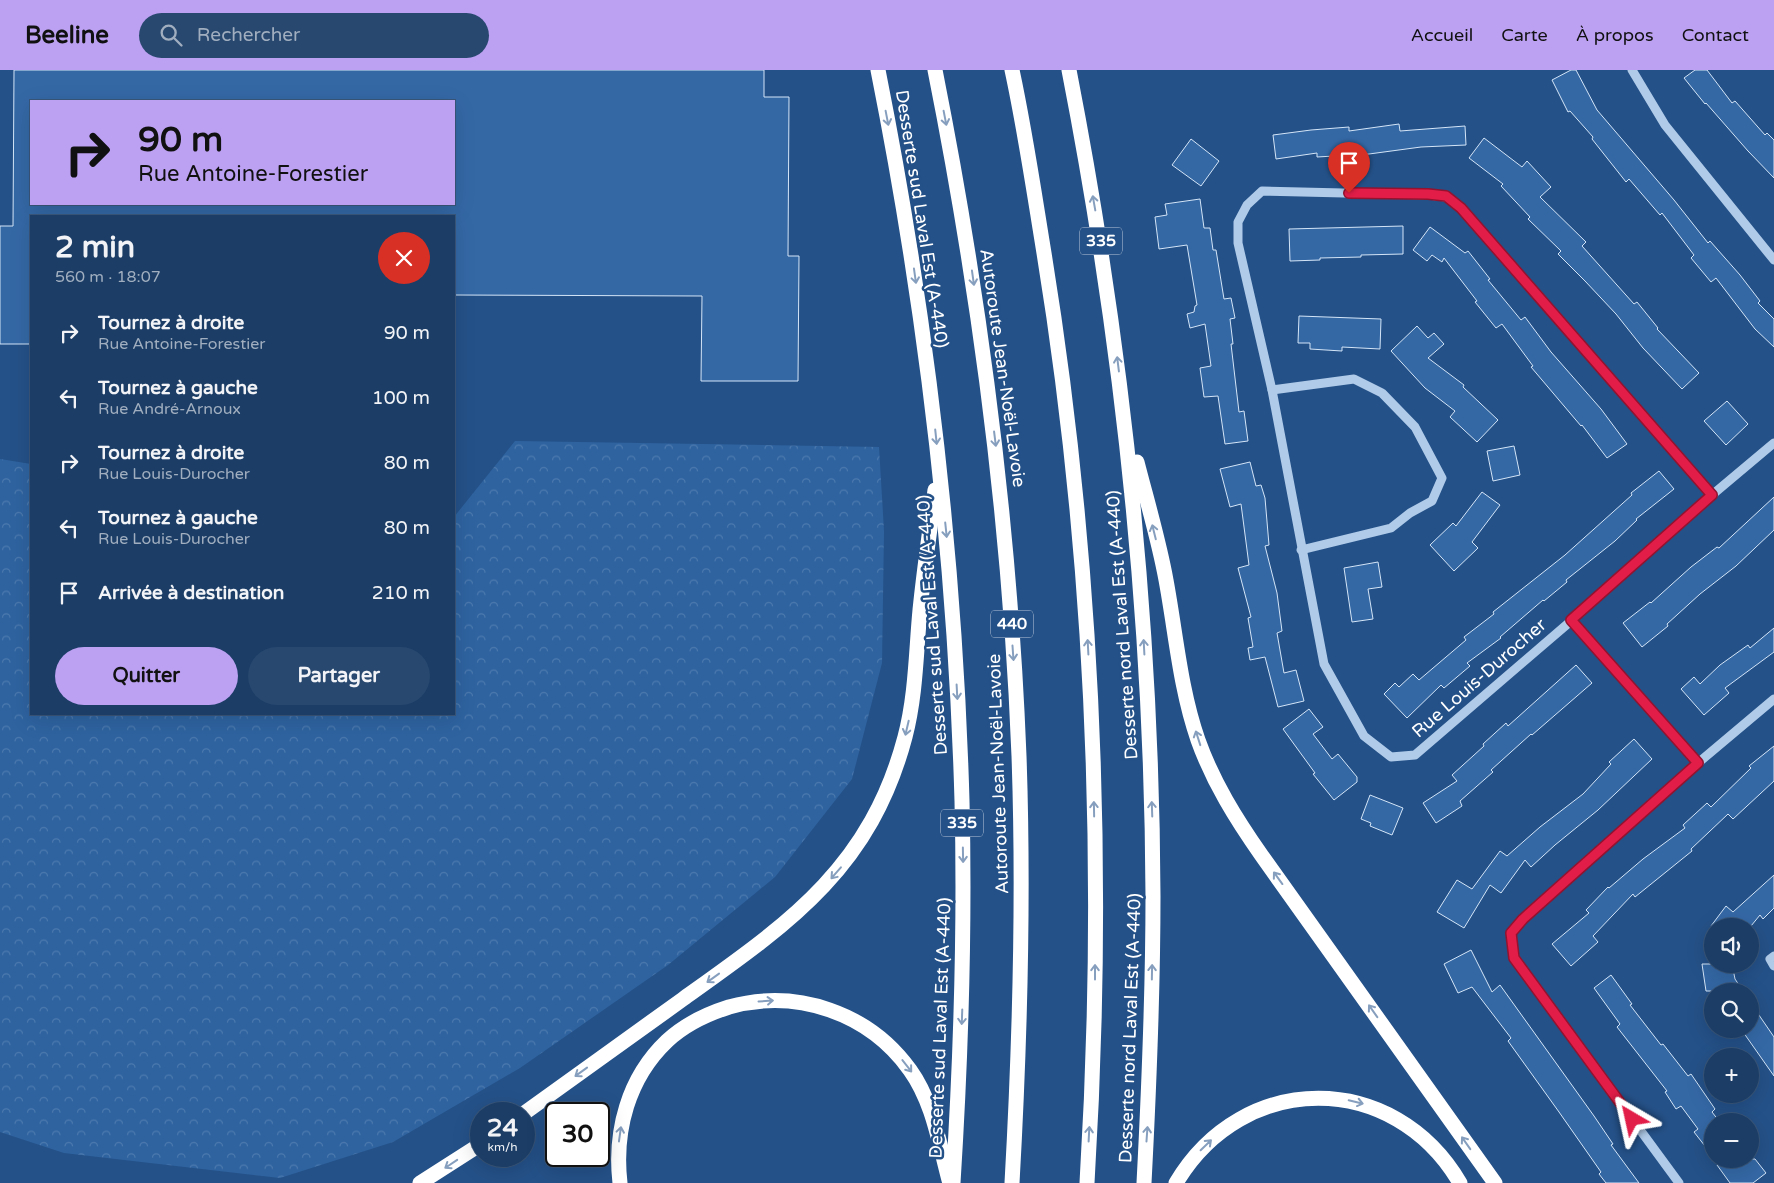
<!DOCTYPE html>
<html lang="fr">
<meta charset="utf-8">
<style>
:root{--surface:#1b3d66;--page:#28486f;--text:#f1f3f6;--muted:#a0aebf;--line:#39567a;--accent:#bca0f2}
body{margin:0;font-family:"Varela Round",sans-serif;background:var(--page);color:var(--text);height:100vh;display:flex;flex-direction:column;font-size:19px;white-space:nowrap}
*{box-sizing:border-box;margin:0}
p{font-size:16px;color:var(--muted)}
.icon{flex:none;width:28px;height:28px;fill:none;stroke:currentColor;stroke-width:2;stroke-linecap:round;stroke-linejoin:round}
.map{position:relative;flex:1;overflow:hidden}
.details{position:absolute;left:30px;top:145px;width:425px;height:500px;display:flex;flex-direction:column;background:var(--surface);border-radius:0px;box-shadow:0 5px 20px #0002,0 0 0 1px var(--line)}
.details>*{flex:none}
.top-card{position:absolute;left:30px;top:30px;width:425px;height:105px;border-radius:0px;box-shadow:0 5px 20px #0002,0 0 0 1px var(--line);background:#bca0f2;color:#111;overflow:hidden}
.controls{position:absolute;left:1704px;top:848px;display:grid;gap:10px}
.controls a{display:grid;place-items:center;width:55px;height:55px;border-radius:50%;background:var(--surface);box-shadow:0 5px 20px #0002,0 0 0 1px var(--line);font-size:25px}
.speed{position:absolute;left:470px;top:1032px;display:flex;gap:10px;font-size:25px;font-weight:700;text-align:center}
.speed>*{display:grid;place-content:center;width:65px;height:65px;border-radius:50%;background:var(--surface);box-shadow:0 5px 20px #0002,0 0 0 1px var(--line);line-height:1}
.speed small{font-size:12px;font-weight:400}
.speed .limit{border:2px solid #111;border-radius:8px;background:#fff;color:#111}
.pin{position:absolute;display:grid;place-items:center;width:42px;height:42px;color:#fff;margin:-51px -21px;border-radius:50% 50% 50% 0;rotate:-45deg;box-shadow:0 0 5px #0007}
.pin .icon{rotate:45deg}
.me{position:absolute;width:55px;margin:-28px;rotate:324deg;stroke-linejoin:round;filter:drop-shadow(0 0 4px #0008)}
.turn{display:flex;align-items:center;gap:18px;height:105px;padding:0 25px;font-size:22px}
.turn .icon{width:65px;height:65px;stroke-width:2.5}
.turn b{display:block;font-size:35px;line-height:42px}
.round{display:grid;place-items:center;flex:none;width:52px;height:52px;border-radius:26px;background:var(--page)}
.head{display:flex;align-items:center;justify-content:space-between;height:85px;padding:0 25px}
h1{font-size:30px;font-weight:700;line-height:38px}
.primary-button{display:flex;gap:10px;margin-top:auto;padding:10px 25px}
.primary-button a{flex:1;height:58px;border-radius:30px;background:var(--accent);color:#111;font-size:20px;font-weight:700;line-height:58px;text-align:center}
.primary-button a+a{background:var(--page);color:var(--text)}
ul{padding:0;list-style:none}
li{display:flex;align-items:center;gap:15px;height:65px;padding:0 25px}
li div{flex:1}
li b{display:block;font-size:19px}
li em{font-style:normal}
header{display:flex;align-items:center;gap:30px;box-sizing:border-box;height:70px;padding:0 25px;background:var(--accent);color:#111}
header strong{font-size:24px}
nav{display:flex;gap:28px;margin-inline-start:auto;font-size:18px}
.search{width:350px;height:45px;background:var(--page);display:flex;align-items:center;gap:12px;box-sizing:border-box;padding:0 18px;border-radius:28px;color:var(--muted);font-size:19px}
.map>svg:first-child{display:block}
.forest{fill:url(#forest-crowns)}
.building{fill:#3468a5;stroke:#d4e5f7;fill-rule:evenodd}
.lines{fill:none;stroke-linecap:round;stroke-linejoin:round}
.minor{stroke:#b0cbe9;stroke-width:9}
.highway{stroke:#fff;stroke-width:15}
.oneway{stroke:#879fbe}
.route-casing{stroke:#92132f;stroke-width:12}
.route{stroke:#e11d48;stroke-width:9}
.labels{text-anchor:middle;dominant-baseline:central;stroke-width:5;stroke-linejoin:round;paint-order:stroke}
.shield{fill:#245188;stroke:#bdcbdb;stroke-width:1}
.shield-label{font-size:16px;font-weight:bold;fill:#fff}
.street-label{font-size:18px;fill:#fff;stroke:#245188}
</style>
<header>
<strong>Beeline</strong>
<div class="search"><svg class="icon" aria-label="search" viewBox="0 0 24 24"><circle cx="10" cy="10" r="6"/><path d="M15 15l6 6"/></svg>Rechercher</div>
<nav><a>Accueil</a><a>Carte</a><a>À propos</a><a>Contact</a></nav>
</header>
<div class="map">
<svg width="1774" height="1113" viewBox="0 0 1774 1113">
<defs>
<pattern id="forest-crowns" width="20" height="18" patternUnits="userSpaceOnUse" patternTransform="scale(1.25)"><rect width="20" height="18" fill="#2e63a0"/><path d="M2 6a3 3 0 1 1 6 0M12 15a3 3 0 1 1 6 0" fill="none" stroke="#4d7aae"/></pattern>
</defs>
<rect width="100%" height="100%" fill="#245188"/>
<polygon class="forest" points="515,371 879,377 884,461 882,593 852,709 775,807 668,895 520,998 393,1072 280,1108 64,1083 0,1062 0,389 31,394 31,644 454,644 454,447"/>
<g class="building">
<path d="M14,0H764V27H789L788,186H799L798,311H701L702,226L454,225V146H31V274H0V156H13ZM31,31H454V134H31Z"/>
<polygon points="1571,0 1576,0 1597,40 1674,130 1708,173 1710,171 1740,205 1760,231 1758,233 1774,249 1774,277 1755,259 1716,208 1711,212 1691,188 1694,185 1662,143 1660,145 1629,109 1626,112 1592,69 1593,67 1570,41 1568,42 1552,10"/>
<polygon points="1695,0 1707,0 1732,33 1735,31 1765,65 1767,63 1774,70 1774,108 1748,81 1706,33 1705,34 1684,8"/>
<polygon points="1399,54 1400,61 1465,56 1466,75 1421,77 1369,84 1317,87 1317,83 1276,89 1273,65 1311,60 1349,57 1349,61"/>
<polygon points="1484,68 1522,97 1527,91 1551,117 1540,127 1586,172 1582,176 1634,234 1637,232 1658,258 1657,259 1699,303 1682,319 1643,278 1616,244 1585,211 1558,184 1561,181 1528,149 1530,147 1501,116 1503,114 1469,88"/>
<polygon points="1191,69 1219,91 1201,116 1172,95"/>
<polygon points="1200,129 1204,158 1210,158 1213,180 1216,180 1224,229 1231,228 1235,248 1230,249 1233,274 1231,274 1239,342 1244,341 1248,371 1225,374 1218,326 1204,327 1200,298 1211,296 1205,254 1190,258 1187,244 1194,242 1195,236 1197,235 1187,175 1159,179 1155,147 1167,145 1165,134"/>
<polygon points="1403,156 1403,184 1361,185 1361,187 1320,188 1320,190 1290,191 1289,159"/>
<polygon points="1430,157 1465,183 1468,181 1490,209 1488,210 1521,250 1525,247 1551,282 1601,339 1627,374 1607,388 1582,355 1581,356 1531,297 1533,296 1502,254 1496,258 1475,232 1477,231 1444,188 1442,192 1432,185 1427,191 1413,180"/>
<polygon points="1299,246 1381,249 1380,279 1342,277 1342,281 1310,279 1310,273 1298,273"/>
<polygon points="1417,256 1428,268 1434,263 1444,274 1428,288 1464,315 1463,317 1498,350 1477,372 1450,347 1455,341 1425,318 1391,281"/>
<polygon points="1727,331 1748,354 1726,375 1704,351"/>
<polygon points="1514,376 1520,405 1493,411 1487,381"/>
<polygon points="1250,392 1256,416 1261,415 1265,428 1269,475 1265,476 1277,523 1282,561 1277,563 1284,603 1296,600 1304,631 1278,637 1265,587 1250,590 1248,578 1253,577 1248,548 1251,547 1238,498 1249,495 1241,434 1230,437 1220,399"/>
<polygon points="1659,401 1674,419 1636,449 1637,450 1615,471 1566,510 1567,512 1544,531 1543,530 1500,567 1501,568 1467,593 1470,596 1444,618 1441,615 1407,648 1384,624 1395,613 1399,617 1413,604 1419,610 1466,570 1464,567 1494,544 1493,542 1565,485 1632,425 1631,423"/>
<polygon points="1482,422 1500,435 1472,472 1478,478 1454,501 1430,475 1453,453 1456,456"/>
<polygon points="1774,427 1774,460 1736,496 1700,524 1667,554 1668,556 1642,577 1623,553 1650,532 1651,533 1691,497 1717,477 1719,478"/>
<polygon points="1378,492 1382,517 1368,519 1373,549 1352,552 1344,498"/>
<polygon points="1774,558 1774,582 1725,618 1729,623 1704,645 1681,619 1694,607 1700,614 1720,595 1748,575 1750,578"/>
<polygon points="1576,595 1592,613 1532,665 1531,664 1491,700 1493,702 1460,731 1462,736 1436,753 1423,733 1457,711 1452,705 1484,676 1483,674 1506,653 1508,656"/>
<polygon points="1309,639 1323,657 1313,664 1332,689 1338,684 1357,707 1357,712 1334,730 1313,704 1315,703 1283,659"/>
<polygon points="1634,669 1652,689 1598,740 1555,775 1531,797 1525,790 1501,823 1490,815 1464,858 1437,842 1457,810 1472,819 1500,781 1507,786 1540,757 1583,724 1611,694 1609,692"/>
<polygon points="1774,676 1774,711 1733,749 1728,744 1691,779 1692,781 1635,827 1633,824 1593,866 1598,872 1571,896 1552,874 1589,843 1586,840 1608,817 1609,818 1643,789 1685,758 1683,755 1707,733 1711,737 1751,698 1749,696"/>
<polygon points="1370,725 1403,738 1392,765 1370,756 1371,753 1361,749"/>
<polygon points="1774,805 1774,838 1763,849 1760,845 1751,856 1711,856 1726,836 1733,842"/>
<polygon points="1471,880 1492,922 1500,915 1594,1046 1613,1074 1611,1075 1639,1113 1606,1113 1599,1104 1601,1102 1559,1042 1508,971 1511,968 1472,917 1458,923 1444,894"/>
<polygon points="1702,894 1732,894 1735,909 1743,921 1706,921"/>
<polygon points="1611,905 1632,934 1630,935 1661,975 1663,974 1688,1006 1691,1004 1715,1039 1712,1042 1719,1051 1712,1051 1712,1085 1694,1062 1698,1059 1681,1036 1676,1039 1665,1022 1667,1021 1617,957 1620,954 1594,918"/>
<polygon points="1750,932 1774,967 1774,1006 1741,959 1750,959"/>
<polygon points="1725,1089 1755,1089 1766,1103 1753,1113 1730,1113 1717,1095"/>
</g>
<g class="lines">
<g class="minor">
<polyline points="1632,0 1665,55 1774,190"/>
<polyline points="1272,320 1354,309 1382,323 1415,357 1442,408 1432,431 1410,443 1391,458 1301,480"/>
<polyline points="1712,425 1461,138 1446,127 1428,125 1262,121 1247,135 1238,152 1238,173 1272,320 1324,594 1364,666 1391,687 1415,685 1571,551 1712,425 1774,373"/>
<polyline points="1571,551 1698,693"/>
<polyline points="1774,886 1770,889 1774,896"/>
<polyline points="1679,1113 1514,888 1511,863 1523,849 1698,693 1774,629"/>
</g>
<g class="highway">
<path d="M878,0C926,241 955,485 962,731C965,858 961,986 953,1113"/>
<path d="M935,0C980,226 1010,455 1019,686C1024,828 1020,971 1012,1113"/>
<path d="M1012,0C1025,60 1034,122 1044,183C1094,490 1106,803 1087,1113"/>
<path d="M1069,0C1122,272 1152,549 1153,826C1153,922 1149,1018 1144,1113"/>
<path d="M1137,392C1147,431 1159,471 1166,510C1176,564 1180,618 1198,670C1213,712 1236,749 1262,786L1495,1113"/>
<path d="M523,1044C576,1006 630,967 683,929C788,854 870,799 905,667C916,625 916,582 920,540C924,500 930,460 935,420"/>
<polyline points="420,1113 481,1074"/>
<path d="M620,1113C614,1061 628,1008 667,971C684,955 707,944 729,937C797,918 869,943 910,1000C933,1032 939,1073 949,1110"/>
<path d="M1176,1113C1243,1000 1394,1000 1460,1113"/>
</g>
</g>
<defs><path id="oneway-shaft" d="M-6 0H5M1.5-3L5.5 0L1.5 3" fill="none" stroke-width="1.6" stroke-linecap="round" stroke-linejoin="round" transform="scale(1.25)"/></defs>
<g class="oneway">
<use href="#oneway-shaft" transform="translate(887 48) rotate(79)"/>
<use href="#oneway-shaft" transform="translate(945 48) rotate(79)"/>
<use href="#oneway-shaft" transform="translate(1094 133) rotate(-100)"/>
<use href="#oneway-shaft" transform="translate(915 206) rotate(82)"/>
<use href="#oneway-shaft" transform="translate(973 208) rotate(82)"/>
<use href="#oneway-shaft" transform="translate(1118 294) rotate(-97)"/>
<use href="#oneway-shaft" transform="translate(936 367) rotate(84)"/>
<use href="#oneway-shaft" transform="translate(995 369) rotate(83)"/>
<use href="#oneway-shaft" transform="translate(946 460) rotate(84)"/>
<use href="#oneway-shaft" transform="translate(1154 462) rotate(-104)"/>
<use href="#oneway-shaft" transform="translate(1088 577) rotate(-93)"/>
<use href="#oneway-shaft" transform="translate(1144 577) rotate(-93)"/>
<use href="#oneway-shaft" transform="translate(1013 583) rotate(86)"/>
<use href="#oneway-shaft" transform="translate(957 622) rotate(87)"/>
<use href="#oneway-shaft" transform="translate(907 658) rotate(103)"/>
<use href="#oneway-shaft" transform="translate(1198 668) rotate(-108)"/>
<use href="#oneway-shaft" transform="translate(1094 739) rotate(-91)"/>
<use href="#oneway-shaft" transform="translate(1152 739) rotate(-92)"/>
<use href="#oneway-shaft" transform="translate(963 785) rotate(89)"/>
<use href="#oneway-shaft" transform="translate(836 803) rotate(131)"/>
<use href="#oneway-shaft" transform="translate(1278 808) rotate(-126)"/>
<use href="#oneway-shaft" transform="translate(1095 902) rotate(-90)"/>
<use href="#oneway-shaft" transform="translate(1152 902) rotate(-89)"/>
<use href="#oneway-shaft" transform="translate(713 908) rotate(144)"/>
<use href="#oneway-shaft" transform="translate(766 931) rotate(-4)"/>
<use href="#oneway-shaft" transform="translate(1373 941) rotate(-125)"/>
<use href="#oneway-shaft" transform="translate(962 947) rotate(92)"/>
<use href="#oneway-shaft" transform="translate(907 996) rotate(52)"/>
<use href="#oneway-shaft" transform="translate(581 1002) rotate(144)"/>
<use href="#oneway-shaft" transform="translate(1356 1032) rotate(13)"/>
<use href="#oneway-shaft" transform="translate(620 1064) rotate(-82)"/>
<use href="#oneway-shaft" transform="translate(1089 1064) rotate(-87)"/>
<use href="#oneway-shaft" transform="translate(1147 1064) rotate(-86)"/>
<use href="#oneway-shaft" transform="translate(1466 1073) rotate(-125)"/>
<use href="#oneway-shaft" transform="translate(1206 1075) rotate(-44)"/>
<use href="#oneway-shaft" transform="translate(451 1094) rotate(146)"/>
</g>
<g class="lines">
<g class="route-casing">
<polyline id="route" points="1349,123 1428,124 1446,126 1461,138 1712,425 1571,550 1698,693 1523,849 1511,863 1514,888 1632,1049"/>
</g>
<use href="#route" class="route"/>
</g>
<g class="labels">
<g class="shield">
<rect x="1080" y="157.5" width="42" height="27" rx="4"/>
<rect x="991" y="540.5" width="42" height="27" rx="4"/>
<rect x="941" y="739.5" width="42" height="27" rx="4"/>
</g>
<g class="shield-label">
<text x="1101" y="171">335</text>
<text x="1012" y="554">440</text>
<text x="962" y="753">335</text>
</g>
<g class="street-label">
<text transform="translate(922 149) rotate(81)">Desserte sud Laval Est (A-440)</text>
<text transform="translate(1003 298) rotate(82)">Autoroute Jean-Noël-Lavoie</text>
<text transform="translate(932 555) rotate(-94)">Desserte sud Laval Est (A-440)</text>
<text transform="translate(1122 555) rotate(-94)">Desserte nord Laval Est (A-440)</text>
<text transform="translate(1479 608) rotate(-41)">Rue Louis-Durocher</text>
<text transform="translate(998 704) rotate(-92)">Autoroute Jean-Noël-Lavoie</text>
<text transform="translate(940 958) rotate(-88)">Desserte sud Laval Est (A-440)</text>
<text transform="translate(1130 958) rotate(-88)">Desserte nord Laval Est (A-440)</text>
</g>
</g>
</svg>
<div class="controls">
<a><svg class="icon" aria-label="sound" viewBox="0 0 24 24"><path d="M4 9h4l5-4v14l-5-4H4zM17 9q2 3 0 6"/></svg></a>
<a><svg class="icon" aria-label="search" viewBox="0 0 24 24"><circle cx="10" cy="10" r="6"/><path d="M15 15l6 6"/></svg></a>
<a>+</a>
<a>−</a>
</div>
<div class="speed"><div>24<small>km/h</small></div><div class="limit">30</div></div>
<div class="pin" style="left:1349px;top:123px;background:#d93025"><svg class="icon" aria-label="arrive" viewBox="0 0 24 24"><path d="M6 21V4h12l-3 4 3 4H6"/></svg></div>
<svg class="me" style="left:1632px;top:1049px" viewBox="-20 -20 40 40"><path d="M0-17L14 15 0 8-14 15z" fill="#e11d48" stroke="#fff" stroke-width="4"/></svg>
<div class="top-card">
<div class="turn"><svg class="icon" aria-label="right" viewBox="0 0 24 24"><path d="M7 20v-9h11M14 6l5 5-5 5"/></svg><div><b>90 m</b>Rue Antoine-Forestier</div></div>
</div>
<section class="details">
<div class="head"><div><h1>2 min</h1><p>560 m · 18:07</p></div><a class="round" style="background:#d93025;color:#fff"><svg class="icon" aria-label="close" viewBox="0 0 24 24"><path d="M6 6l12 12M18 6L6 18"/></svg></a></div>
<ul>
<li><svg class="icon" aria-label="right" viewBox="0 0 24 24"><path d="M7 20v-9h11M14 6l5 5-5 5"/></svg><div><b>Tournez à droite</b><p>Rue Antoine-Forestier</p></div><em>90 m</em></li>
<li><svg class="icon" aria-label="left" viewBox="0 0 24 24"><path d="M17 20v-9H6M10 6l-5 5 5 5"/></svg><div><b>Tournez à gauche</b><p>Rue André-Arnoux</p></div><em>100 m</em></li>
<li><svg class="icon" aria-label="right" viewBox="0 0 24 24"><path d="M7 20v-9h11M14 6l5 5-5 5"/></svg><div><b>Tournez à droite</b><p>Rue Louis-Durocher</p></div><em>80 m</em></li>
<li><svg class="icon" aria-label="left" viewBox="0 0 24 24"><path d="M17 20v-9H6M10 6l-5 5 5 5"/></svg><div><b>Tournez à gauche</b><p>Rue Louis-Durocher</p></div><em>80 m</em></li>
<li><svg class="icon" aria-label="arrive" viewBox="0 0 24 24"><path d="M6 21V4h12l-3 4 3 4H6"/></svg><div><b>Arrivée à destination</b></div><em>210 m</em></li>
</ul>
<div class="primary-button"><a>Quitter</a><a>Partager</a></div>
</section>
</div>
